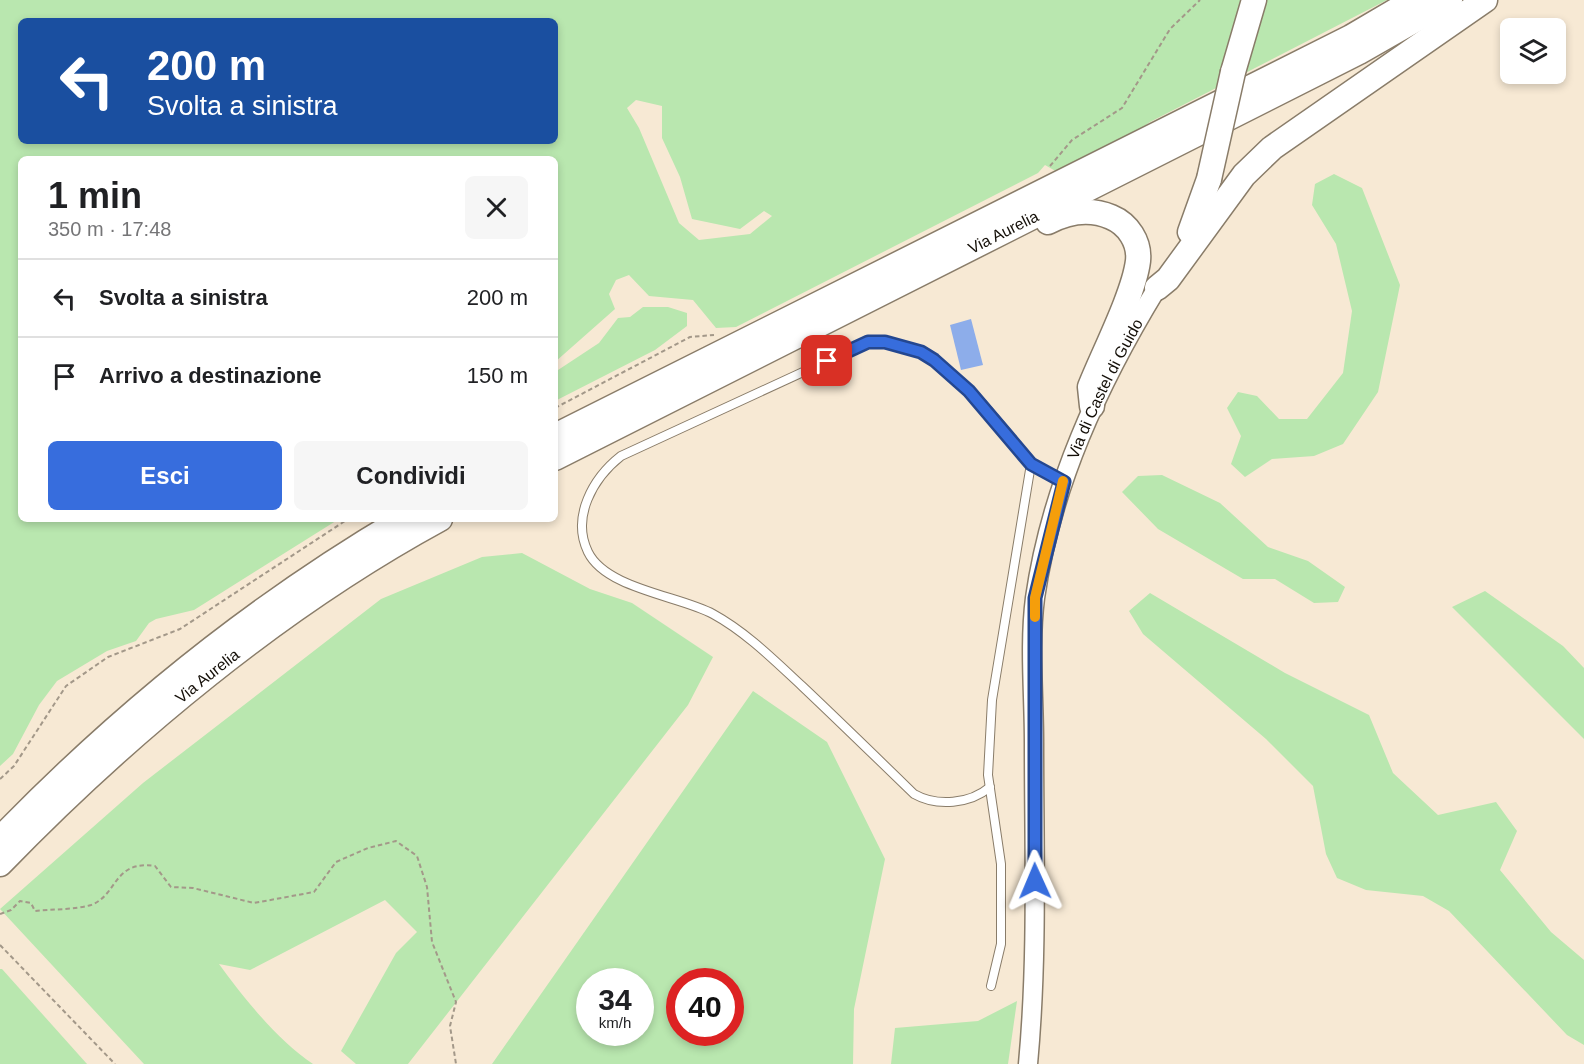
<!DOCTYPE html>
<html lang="it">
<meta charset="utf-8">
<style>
:root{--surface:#fff;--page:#f6f6f6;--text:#202124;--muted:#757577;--line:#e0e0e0;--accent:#376ddd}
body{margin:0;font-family:Helvetica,sans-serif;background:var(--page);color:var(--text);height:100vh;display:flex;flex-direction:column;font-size:22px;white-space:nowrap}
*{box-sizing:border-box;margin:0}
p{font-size:20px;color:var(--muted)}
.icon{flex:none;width:33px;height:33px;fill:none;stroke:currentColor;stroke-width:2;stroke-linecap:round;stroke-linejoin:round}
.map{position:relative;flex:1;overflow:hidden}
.drawer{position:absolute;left:18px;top:156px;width:540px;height:366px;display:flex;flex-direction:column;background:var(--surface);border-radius:9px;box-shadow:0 3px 9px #0003}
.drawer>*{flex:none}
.guide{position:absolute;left:18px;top:18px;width:540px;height:126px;border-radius:9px;box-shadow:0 3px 9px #0003;background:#1a4fa0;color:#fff;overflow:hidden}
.controls{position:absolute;left:1500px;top:18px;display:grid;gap:12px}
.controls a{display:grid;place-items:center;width:66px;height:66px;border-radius:9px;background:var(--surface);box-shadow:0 3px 9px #0003;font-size:30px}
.speed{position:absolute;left:576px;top:968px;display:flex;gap:12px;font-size:30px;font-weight:700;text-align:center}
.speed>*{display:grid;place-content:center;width:78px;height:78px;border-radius:50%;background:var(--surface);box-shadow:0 3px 9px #0003;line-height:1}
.speed small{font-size:15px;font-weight:400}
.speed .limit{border:9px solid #d22;background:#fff;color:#111}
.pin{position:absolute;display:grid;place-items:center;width:51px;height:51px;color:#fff;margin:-26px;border-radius:12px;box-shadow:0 3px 9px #0006}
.me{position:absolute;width:66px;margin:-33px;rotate:359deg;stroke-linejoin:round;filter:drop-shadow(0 0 4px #0008)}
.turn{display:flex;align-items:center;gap:21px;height:126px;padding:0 30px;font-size:27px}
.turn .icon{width:78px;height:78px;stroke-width:2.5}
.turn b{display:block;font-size:42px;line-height:51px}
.round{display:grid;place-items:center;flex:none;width:63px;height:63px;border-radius:9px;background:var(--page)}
.overview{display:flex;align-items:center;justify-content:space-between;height:102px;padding:0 30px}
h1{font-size:36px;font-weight:700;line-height:45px}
.cta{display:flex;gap:12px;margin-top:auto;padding:12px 30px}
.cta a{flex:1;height:69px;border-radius:9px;background:var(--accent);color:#fff;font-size:24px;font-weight:700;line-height:69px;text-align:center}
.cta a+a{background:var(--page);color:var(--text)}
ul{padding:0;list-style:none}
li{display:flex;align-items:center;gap:18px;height:78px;padding:0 30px;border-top:2px solid var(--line)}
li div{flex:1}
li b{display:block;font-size:22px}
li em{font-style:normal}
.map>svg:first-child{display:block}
.green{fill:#b9e7af;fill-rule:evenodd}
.water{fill:#8dadea}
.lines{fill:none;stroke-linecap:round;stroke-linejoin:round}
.service-casing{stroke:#897c69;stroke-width:10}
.tertiary-casing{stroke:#897c69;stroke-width:21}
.trunk-casing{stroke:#897c69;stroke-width:27}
.path{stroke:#a39889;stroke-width:2;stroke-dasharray:4.5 3;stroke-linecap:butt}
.service{stroke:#fff;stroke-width:8}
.tertiary{stroke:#fff;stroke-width:18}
.trunk{stroke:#fff;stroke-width:24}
.trunk-bridge-casing{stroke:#897c69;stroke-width:27;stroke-linecap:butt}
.trunk-bridge{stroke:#fff;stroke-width:24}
.route-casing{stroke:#244790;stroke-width:15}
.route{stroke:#376ddd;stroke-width:10}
.slow{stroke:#f59e0b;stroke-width:10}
.labels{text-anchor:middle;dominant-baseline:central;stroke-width:4.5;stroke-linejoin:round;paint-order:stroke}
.street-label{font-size:16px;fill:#140f08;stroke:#fff}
</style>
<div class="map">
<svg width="1584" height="1064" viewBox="0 0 1584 1064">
<rect width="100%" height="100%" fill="#f7e9d4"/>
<g class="green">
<path d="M0,0H1387L1150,122L1126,139L1059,173L1045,165L1038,173L736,327L716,328L693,300L649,296L629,275L616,280L609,294L615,309L555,362V159H21V519H339L194,610L156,619L149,623L136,641L107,651L57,681L39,705L13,754L0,766ZM21,21H555V141H21ZM636,100L662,106V138L680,177L692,219L740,229L764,211L772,216L750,234L699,240L679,223L639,128L627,108Z"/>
<polygon points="1334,174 1362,188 1400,285 1378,392 1343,444 1314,456 1272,459 1245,477 1231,464 1241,436 1227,408 1238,392 1257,396 1279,419 1307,419 1343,373 1352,311 1336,244 1312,205 1315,184"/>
<polygon points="643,307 668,307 687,313 687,326 655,350 555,401 555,372 599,343 618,318 630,317"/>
<polygon points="1162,475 1220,503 1268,547 1308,561 1345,587 1338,602 1314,603 1275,579 1243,579 1158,529 1122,492 1138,476"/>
<path d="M522,553L590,589L632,603L713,657L688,705L408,1064H356L341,1051L396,953L417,932L385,900L250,970L219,964C243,997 278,1041 313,1064H144L0,909L143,783L381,599L482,557Z"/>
<polygon points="1485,591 1563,646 1584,668 1584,739 1452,607"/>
<polygon points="1150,593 1285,673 1369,715 1393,773 1438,815 1496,802 1517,831 1500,870 1551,932 1584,960 1584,1045 1567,1035 1449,911 1423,896 1366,890 1337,878 1326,854 1313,786 1266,739 1143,634 1129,611"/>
<path d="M753,691L827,742L885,859L854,1009L853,1064H492ZM590,981H640V1032H590ZM680,981H730V1032H680Z"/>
<polygon points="0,969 2,969 87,1064 0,1064"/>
<polygon points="1017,1001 1008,1064 891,1064 895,1028 978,1021"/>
</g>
<polygon class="water" points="971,319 983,365 961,370 950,325"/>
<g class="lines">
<g class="service-casing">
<g id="service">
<path d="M990,787C970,804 937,807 914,794C877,758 840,722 802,686C775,661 746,632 713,614C680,596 606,589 588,552C571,517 593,478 621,456L868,342C931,340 971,389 1008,434C1015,443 1021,455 1030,463C1038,471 1052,476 1062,481"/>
<polyline points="991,986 1001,944 1001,864 988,775 992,700 1031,464"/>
</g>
</g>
<g class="tertiary-casing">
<g id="tertiary">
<path id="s1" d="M1028,1064C1038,957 1034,850 1034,743C1034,695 1029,645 1035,598C1051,486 1099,383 1157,288"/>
</g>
</g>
<g class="trunk-casing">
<g id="trunk">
<polyline points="1233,72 1254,0"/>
<path d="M1048,222C1067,212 1090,208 1111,217C1128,224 1140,242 1138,261C1134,294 1103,354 1090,387L1092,406"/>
<polyline points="1190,232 1209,179"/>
<polyline points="1157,288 1168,279 1244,175 1272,148 1485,0"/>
<polyline points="555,436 1351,37 1414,0"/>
<path id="s2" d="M555,458L1359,52L1450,0"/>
<path d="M0,839C119,716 255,606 403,519"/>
<path id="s3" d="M0,864C127,733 280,606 440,519"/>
</g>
</g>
<g class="path">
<polyline points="1050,166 1072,140 1122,108 1170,29 1200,0"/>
<polyline points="555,408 690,337 714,335"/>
<polyline points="0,779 14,766 66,686 108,657 180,629 348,519"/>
<path d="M0,914L11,910L20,901L31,903L35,911C52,909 74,910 91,905C118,895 113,860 155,866L171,887L193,888L254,903L314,892L336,862L368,848L396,841L417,856L427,887L432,942L456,1002L450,1026L456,1064"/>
<polyline points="0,945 115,1064"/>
</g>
<use href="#service" class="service"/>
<use href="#tertiary" class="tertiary"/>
<use href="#trunk" class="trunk"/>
<g class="trunk-bridge-casing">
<polyline id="trunk-bridge" points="1209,179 1233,72"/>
</g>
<use href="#trunk-bridge" class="trunk-bridge"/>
</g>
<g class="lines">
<g class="route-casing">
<polyline id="route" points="827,361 868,342 885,342 921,352 934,360 969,391 1031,464 1064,482 1035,598 1035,881"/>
</g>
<use href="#route" class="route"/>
<polyline class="slow" points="1035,617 1035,598 1063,481"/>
</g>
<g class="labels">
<g class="street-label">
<text stroke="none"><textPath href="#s2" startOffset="502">Via Aurelia</textPath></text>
<text stroke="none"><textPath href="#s1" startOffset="688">Via di Castel di Guido</textPath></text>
<text stroke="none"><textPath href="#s3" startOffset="280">Via Aurelia</textPath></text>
</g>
</g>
</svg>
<div class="controls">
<a><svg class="icon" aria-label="layers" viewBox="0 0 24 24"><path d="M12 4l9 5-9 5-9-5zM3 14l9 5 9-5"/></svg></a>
</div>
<div class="speed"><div>34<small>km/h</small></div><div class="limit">40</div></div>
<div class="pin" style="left:827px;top:361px;background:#d93025"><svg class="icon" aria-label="arrive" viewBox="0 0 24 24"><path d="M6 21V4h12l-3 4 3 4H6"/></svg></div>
<svg class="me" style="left:1035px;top:881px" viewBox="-20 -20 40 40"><path d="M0-17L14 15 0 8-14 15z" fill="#376ddd" stroke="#fff" stroke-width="4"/></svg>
<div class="guide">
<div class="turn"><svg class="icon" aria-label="left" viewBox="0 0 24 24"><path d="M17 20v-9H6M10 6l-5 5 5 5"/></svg><div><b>200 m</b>Svolta a sinistra</div></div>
</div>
<section class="drawer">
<div class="overview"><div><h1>1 min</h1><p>350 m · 17:48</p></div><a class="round"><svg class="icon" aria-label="close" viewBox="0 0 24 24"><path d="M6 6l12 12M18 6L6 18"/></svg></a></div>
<ul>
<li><svg class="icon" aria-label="left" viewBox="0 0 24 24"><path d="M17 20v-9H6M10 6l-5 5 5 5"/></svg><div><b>Svolta a sinistra</b></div><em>200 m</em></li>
<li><svg class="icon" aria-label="arrive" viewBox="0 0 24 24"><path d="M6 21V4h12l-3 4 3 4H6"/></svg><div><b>Arrivo a destinazione</b></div><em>150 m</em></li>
</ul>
<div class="cta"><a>Esci</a><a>Condividi</a></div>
</section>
</div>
